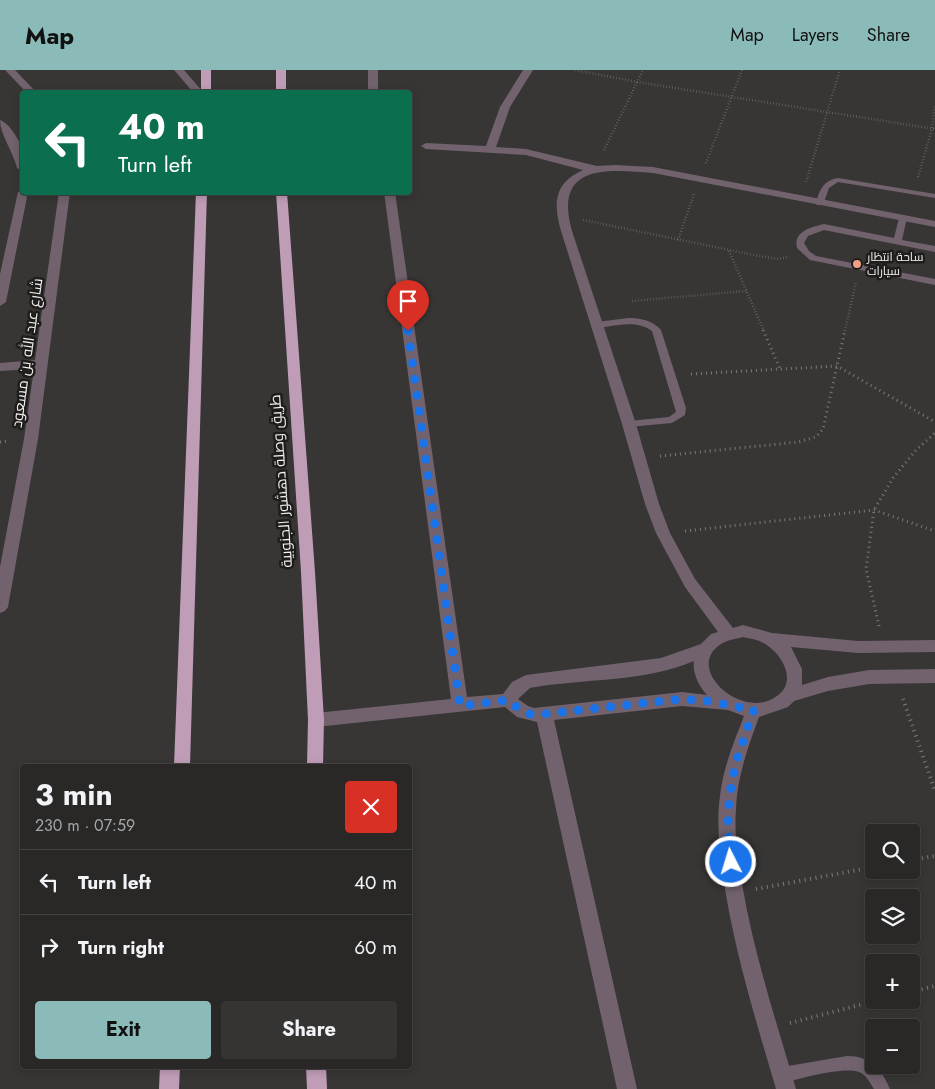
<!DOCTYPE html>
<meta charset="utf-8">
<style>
:root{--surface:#292827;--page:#353433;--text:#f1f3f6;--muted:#a5a6a7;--line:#454444;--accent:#8bbbb9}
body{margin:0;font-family:Jost,Cairo,sans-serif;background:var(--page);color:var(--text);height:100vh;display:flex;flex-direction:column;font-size:19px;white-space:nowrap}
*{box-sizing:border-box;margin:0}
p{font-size:16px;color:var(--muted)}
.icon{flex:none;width:28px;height:28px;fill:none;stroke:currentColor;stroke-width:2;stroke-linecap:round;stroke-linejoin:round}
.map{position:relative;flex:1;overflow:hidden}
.sheet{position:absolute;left:20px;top:694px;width:392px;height:305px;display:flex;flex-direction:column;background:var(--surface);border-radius:5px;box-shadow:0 2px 8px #0003,0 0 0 1px var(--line)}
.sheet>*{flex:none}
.top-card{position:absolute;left:20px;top:20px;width:392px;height:105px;border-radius:5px;box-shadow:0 2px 8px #0003,0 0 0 1px var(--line);background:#0b6e4f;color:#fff;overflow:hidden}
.tools{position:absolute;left:865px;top:754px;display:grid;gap:10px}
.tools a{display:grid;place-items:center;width:55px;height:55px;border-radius:5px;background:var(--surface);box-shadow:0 2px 8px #0003,0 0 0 1px var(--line);font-size:25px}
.pin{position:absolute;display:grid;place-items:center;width:42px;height:42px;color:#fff;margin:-51px -21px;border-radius:50% 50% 50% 0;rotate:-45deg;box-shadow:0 0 5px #0007}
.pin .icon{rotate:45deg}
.me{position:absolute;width:55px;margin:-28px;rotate:355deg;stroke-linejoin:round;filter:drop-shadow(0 0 4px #0008)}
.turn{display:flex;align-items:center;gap:18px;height:105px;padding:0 15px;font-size:22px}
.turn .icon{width:65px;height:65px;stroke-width:2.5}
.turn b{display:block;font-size:35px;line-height:42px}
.round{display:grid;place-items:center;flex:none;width:52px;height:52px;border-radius:5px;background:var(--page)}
.overview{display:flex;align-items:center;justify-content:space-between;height:85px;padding:0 15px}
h1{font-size:30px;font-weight:700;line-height:38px}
.button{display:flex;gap:10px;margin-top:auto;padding:10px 15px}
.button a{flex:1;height:58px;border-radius:5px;background:var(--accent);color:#111;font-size:20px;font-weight:700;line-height:58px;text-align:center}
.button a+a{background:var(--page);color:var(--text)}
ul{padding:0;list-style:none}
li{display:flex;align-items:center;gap:15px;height:65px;padding:0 15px;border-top:1px solid var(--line)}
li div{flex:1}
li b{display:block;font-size:19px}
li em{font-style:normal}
header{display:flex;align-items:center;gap:30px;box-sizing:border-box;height:70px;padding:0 25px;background:var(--accent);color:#111}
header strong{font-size:24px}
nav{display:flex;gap:28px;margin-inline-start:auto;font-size:18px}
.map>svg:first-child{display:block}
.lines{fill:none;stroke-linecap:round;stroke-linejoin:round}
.path-far2{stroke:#7b7a78;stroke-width:2.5;stroke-dasharray:0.5 2.5;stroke-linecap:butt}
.path-far1{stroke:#7b7a78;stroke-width:3;stroke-dasharray:1 4;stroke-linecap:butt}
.path{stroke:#7b7a78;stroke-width:4;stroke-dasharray:1 4.5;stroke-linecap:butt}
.lane{fill:#71626d;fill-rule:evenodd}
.street{fill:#71626d;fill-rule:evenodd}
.highway{fill:#c09db7;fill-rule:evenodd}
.route{stroke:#1a73e8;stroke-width:9;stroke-dasharray:0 16.2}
.poi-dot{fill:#f39f84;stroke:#1e1d1c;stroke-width:2}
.labels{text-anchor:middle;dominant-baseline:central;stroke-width:5;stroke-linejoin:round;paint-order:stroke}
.far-poi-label{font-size:12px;fill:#f1f0ee;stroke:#1e1d1c;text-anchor:start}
.street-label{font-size:15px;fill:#f1f0ee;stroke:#1e1d1c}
</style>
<header>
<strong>Map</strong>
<nav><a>Map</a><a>Layers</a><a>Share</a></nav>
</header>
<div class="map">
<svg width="935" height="1019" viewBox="0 0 935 1019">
<rect width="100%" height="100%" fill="#373634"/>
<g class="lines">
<g class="path-far2">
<polyline points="575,0 637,12 935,59"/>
<polyline points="604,80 643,0"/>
<polyline points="706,93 742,0"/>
<polyline points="918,107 932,59 935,35"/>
<polyline points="806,112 840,0"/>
<polyline points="583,150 759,186 778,189 788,187"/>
<polyline points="678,170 694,124"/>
<polyline points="729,181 764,261"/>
<polyline points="632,231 746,221"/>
<polyline points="845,261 856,212"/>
</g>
<g class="path-far1">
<polyline points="763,260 780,299"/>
<polyline points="691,304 837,296 935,352"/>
<polyline points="0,372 8,371"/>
<polyline points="660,386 798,372 816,367 823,359 845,260"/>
<polyline points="685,461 874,440 935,461"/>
<polyline points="879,556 866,499 874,440 893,408 916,380 935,363"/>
</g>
<g class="path">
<polyline points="903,629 935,721"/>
<polyline points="911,790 935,786"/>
<polyline points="756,819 874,797"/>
<polyline points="911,922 935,916"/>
<polyline points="790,953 879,930"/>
</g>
<g class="lane">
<path d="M838,108L935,124V128L838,112L829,118L823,135H817L816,133C820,119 823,111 838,108Z"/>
<path d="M903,145L907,148L902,170L935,176V182L824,160L808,166L804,173L809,181L816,186L935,209V215L810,190L797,178C793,161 812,157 824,154L894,168L899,148Z"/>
<path d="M628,248C640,248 652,250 661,260L686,338L685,345L672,353L629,357L624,354L629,351L669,347L676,342L652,261C636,249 615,256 597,258L592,255L597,252Z"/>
<path d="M847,986C870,986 881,998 890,1019H874C870,1013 866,1004 859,1002C843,996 799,1009 782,1013L777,1010L774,1005L777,1000L782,997Z"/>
</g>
<g class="street">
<polygon points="5,0 15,0 36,22 26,22"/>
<polygon points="174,0 184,0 203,22 193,22"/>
<rect x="368" y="0" width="10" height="22"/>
<path d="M523,0H533L510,37L496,77L526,79L597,96L615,95L653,97L935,151V157L653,103C606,99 553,94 572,161L636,354L659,434L670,463L695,509L733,558L743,555L772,563L858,571L935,570V582L858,583L791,577L802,599V615L828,607L869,600L935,599V613L869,614L828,621L794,631L788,637L759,647C748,677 737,707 736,739C734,764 738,789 742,814C754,884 776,951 796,1019H776C756,951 735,883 724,813C720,784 716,755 720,726C723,698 734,672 744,646L728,640L682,636L554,650L637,1019H617L537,652L517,647L505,637L316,657L310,655L308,650L310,645L316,643L451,629L384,122H395L467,627L503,624L512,612L526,605L661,588L701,574L711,564L718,562L685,517L656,463L645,434L622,354L561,161C553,133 554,113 583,100L526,85L426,79L421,76L426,73L486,76L500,37ZM743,567C751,569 758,569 765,574C782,584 798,611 777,626C742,652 683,598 721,574C727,570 736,569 743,567ZM694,591C692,603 699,616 707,625L682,622L534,638L528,636L518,629L530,618C584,608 643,613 694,591Z"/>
<path d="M0,50C9,53 20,70 22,80C24,86 22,95 22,101L17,98C13,81 0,65 0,50Z"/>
<polygon points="22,119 22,122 28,122 6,232 0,236 0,204 18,122"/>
<polygon points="59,122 70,122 38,369 8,537 5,541 0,543 0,497 24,369 34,299 0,301 0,293 35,290"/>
</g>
<g class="highway">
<rect x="201" y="0" width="10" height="22"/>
<rect x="276" y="0" width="10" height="22"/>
<polygon points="196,122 207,122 190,696 174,696"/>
<polygon points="276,122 287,122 315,502 324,650 323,696 307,696 308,650 301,502"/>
<polygon points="160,996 180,996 179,1019 159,1019"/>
<polygon points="306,996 326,996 327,1019 307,1019"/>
</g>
</g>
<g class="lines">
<path class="route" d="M408,261L460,636L508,630L523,642L534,645L682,629L707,631L754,640C733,697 723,730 731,792"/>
</g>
<circle class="poi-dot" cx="857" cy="194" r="5"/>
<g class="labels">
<g class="far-poi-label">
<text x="867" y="187">ساحة انتظار<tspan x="867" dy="14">سيارات</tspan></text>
</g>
<g class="street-label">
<text transform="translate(27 283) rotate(-82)">شارع عبد الله بن مسعود</text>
<text transform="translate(281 411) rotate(-94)">طريق وصلة دهشور الجنوبية</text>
</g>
</g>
</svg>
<div class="tools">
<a><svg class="icon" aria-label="search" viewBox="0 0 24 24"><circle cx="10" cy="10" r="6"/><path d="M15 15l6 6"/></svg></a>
<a><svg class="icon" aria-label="layers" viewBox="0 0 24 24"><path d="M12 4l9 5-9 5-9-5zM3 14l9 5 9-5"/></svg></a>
<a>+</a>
<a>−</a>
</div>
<div class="pin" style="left:408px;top:261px;background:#d93025"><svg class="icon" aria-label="arrive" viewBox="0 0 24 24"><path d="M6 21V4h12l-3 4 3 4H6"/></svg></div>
<svg class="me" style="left:731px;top:792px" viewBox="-20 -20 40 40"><circle r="17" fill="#1a73e8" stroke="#fff" stroke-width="3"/><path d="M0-11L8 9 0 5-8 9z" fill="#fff"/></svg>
<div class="top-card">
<div class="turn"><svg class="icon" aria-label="left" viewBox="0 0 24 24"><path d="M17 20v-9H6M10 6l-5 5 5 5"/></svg><div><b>40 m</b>Turn left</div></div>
</div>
<section class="sheet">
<div class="overview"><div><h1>3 min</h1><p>230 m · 07:59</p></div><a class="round" style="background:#d93025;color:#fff"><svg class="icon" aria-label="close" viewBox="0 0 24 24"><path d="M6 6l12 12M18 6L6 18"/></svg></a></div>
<ul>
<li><svg class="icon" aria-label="left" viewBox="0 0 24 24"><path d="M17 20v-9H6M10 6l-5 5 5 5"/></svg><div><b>Turn left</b></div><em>40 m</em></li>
<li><svg class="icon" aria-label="right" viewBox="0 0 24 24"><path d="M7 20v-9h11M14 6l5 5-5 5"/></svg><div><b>Turn right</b></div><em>60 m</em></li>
</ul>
<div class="button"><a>Exit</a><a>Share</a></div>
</section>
</div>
